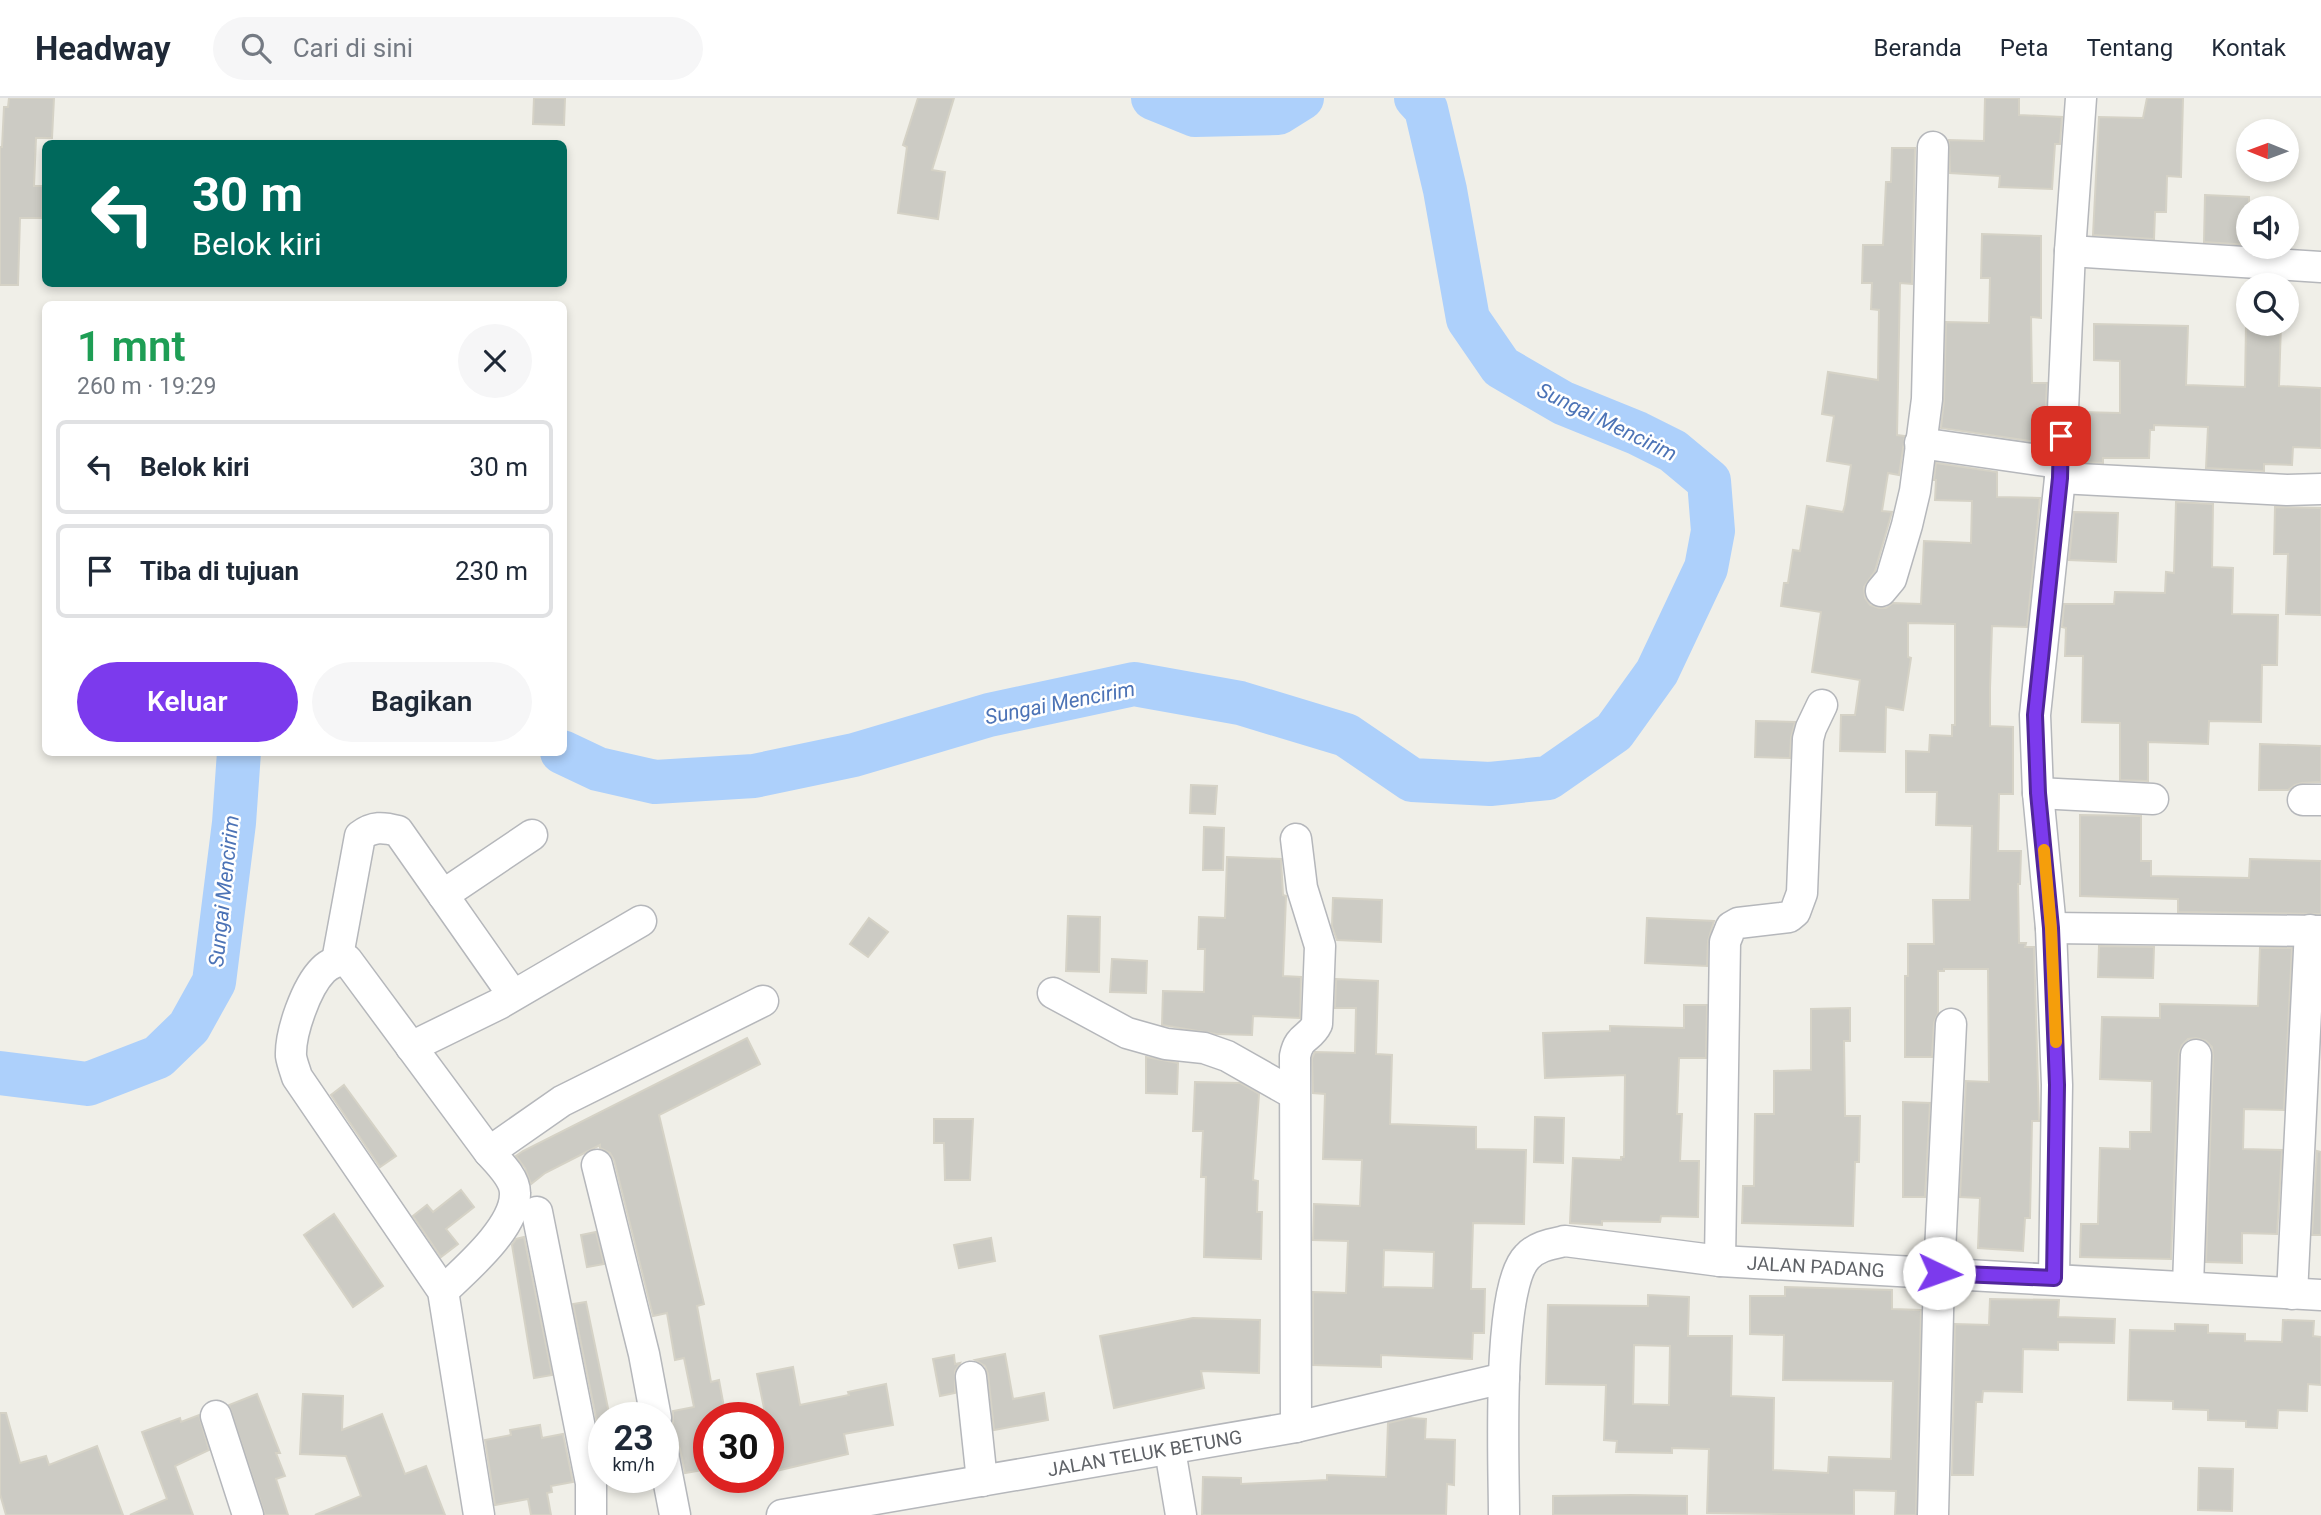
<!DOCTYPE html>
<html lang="id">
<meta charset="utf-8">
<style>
:root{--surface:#fff;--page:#f6f6f7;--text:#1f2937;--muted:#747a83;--line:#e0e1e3;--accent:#7c3aed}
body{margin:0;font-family:Roboto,sans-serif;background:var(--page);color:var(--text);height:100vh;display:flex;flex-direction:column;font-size:26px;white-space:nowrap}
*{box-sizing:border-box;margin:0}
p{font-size:23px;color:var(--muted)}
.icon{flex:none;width:38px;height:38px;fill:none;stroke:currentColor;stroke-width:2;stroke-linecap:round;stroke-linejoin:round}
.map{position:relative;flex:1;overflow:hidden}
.side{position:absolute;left:42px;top:203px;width:525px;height:455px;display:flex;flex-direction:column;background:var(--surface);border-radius:10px;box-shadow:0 4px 10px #0003}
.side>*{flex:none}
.guide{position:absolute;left:42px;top:42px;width:525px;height:147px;border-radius:10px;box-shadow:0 4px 10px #0003;background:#00695c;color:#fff;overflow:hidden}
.needle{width:46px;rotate:271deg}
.tools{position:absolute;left:2236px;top:21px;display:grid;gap:14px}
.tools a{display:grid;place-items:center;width:63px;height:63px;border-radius:50%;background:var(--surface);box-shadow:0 4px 10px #0003;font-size:35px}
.speed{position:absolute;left:588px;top:1304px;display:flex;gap:14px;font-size:35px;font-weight:700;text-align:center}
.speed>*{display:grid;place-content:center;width:91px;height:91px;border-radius:50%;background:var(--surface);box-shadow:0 4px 10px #0003;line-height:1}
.speed small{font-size:18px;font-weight:400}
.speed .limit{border:10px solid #d22;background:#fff;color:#111}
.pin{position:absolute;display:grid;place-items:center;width:60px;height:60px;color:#fff;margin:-30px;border-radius:14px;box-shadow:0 4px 10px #0006}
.me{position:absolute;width:77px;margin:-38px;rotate:93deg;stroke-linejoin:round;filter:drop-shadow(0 0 5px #0008)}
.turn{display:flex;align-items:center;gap:24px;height:147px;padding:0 35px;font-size:32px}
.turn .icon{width:91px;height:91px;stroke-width:2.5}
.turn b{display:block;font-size:49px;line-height:60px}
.round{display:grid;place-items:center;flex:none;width:74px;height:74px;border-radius:37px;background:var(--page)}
.summary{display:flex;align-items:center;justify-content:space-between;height:119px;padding:0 35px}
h1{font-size:42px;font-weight:600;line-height:52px;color:#1e9e55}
.action{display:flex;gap:14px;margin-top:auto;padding:14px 35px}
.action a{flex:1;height:80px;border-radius:42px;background:var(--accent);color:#fff;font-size:28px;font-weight:600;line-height:80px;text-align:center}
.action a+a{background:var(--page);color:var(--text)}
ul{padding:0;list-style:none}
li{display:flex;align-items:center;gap:21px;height:94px;margin:0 14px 10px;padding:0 21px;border:4px solid var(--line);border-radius:10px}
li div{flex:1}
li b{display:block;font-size:26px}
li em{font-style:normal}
header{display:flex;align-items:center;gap:42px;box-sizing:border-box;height:98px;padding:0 35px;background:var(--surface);border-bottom:2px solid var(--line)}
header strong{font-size:33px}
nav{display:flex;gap:38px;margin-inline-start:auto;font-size:24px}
.search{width:490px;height:63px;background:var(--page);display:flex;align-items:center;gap:18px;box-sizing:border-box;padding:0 24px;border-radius:38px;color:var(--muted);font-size:26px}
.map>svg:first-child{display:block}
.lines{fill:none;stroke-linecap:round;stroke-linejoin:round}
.river{stroke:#add0fb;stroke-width:44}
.building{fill:#cccbc4;stroke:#d5d2c6;stroke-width:2;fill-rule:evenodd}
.minor-casing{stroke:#b5b7bb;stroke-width:33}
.minor{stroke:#fff;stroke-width:30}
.route-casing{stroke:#51269a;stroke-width:18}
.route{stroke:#7c3aed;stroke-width:12}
.slow{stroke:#f59e0b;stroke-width:12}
.labels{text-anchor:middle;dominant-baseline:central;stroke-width:5;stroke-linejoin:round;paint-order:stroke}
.street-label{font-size:19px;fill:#5f6267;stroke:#fff}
.water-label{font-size:21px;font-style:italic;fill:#4c73b6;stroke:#fff}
</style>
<header>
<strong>Headway</strong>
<div class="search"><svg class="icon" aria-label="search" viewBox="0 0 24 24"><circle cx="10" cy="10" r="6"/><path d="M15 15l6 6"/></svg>Cari di sini</div>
<nav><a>Beranda</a><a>Peta</a><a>Tentang</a><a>Kontak</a></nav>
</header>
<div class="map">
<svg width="2321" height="1417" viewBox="0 0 2321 1417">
<rect width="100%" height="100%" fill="#f0efe8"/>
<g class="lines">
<g class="river">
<polyline points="1153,0 1195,17 1278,15 1302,0"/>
<polyline points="562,654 598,671 655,684 754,678 854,657 989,617 1134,586 1240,605 1346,637 1412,682 1490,686 1548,680 1614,634 1657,574 1706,470 1713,433 1709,383 1673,353 1637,335 1563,305 1501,269 1468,221 1445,92 1426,11 1416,0"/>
<polyline points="0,975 88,986 158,959 189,929 214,884 234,725 239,654"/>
</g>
</g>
<g class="building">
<polygon points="9,0 54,0 52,40 36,40 34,88 43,88 42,120 20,120 18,187 0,187 0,49 2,49 4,9 8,9"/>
<polygon points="534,0 565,0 564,27 533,26"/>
<polygon points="918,0 954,0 932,72 945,74 938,121 898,115 907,49 903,47"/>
<polygon points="1985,0 2019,0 2019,17 2062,19 2060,46 2055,46 2052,91 1999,89 2000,78 1950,75 1949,42 1984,43"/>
<polygon points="2147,0 2183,0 2181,79 2167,78 2166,114 2155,114 2154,141 2093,137 2099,19 2143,20"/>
<polygon points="1892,50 1915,50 1912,186 1900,185 1897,337 1905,338 1899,377 1888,375 1882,413 1892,414 1875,473 1864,489 1865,500 1870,507 1879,510 1886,510 1893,505 1921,506 1924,443 1971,445 1972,403 1935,402 1936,382 1934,382 1936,365 1997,374 1997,399 2040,400 2027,529 1992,528 1990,590 1990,628 2013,629 2013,696 1999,696 1998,753 2021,753 2020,786 2018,786 2019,845 2026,845 2025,849 2034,849 2039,1023 2032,1023 2030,1120 2025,1120 2023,1153 1978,1150 1980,1100 1960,1099 1966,983 1989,984 1988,871 1944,871 1944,873 1938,873 1938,915 1934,925 1932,959 1905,959 1905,878 1908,878 1908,846 1934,846 1933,802 1970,802 1972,728 1936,727 1937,694 1906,694 1906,653 1929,654 1930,637 1952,638 1952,627 1955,627 1955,526 1908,525 1908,559 1911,560 1903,612 1886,609 1885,654 1840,653 1841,617 1855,617 1860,582 1812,574 1821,514 1781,508 1784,485 1788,485 1793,452 1800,453 1807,408 1843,414 1845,407 1851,367 1827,363 1834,318 1822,316 1828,274 1878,282 1879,212 1871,211 1872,185 1862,185 1863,147 1883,147 1886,84 1891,84"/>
<polygon points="2205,97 2249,99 2249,147 2204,144"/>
<polygon points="1982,136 2041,138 2041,220 2031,219 2032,285 2047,285 2044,345 1941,330 1944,302 1946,224 1989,225 1990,180 1981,180"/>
<polygon points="2094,226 2188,228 2186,287 2245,289 2246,226 2281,226 2279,288 2321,290 2321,350 2293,349 2292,367 2264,366 2264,373 2206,370 2208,329 2154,327 2154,332 2150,332 2149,360 2103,360 2103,365 2080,364 2080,314 2120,315 2120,263 2094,262"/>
<polygon points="2176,404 2213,406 2212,469 2233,470 2232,516 2278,517 2277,567 2262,567 2261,624 2209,623 2208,646 2148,644 2148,683 2120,682 2120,625 2082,624 2083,558 2065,558 2066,530 2062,529 2064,506 2114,506 2115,494 2165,495 2166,474 2174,475"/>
<polygon points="2275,409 2321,410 2321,517 2286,516 2288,456 2274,456"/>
<polygon points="2074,414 2118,415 2116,464 2069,462"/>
<polygon points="1756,623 1795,624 1791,640 1790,660 1755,659"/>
<polygon points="2260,646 2321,648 2321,684 2302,685 2295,687 2288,692 2259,692"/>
<polygon points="1191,687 1217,688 1215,716 1190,715"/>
<polygon points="2080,717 2141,718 2141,763 2151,763 2151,778 2249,780 2250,761 2321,763 2321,816 2178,814 2178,801 2080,798"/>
<polygon points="1204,729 1224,730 1223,772 1203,772"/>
<polygon points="1227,759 1281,761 1283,797 1286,798 1283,878 1301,879 1300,920 1253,918 1252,937 1216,936 1162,927 1163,893 1204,894 1205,851 1198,851 1199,819 1225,820"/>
<polygon points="1333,800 1382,802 1381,844 1337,842 1332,828"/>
<polygon points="1068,818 1100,819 1099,874 1066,873"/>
<polygon points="869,820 888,834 868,859 850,846"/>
<polygon points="1647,820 1714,823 1708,843 1707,868 1645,865"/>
<polygon points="2099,848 2154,849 2153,880 2098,879"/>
<polygon points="2260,850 2292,850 2284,1012 2244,1011 2243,1051 2282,1052 2277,1136 2242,1135 2242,1165 2206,1164 2213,958 2212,949 2206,943 2196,940 2188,941 2182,947 2179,956 2171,1161 2080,1159 2081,1126 2098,1126 2100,1050 2130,1051 2130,1034 2151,1034 2152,983 2100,981 2102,919 2160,920 2160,906 2258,908"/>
<polygon points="1112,861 1147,863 1146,895 1110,894"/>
<path d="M1336,881L1378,883L1376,956L1392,957L1390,1026L1476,1029V1051L1526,1052L1524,1126L1473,1125L1471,1191H1485L1484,1235H1473L1472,1261L1381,1257V1269L1313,1267V1194L1346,1195L1348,1143L1313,1142L1314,1106L1360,1108L1362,1062L1323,1061L1325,996L1313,995L1312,960L1315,954L1355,955L1356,910H1335ZM1384,1152L1434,1154L1433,1190L1383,1189Z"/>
<polygon points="1684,907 1707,907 1706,960 1679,960 1677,1016 1682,1016 1680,1063 1699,1063 1698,1119 1661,1118 1660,1124 1602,1123 1602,1127 1570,1125 1573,1060 1621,1062 1621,1059 1624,1059 1625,977 1545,980 1543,935 1610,933 1610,928 1684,930"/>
<polygon points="1850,910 1850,943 1844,943 1845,1018 1860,1018 1859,1064 1855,1064 1853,1128 1742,1125 1743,1088 1754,1088 1755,1016 1774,1016 1774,973 1811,972 1811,911"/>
<polygon points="747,940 760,966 659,1017 704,1206 697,1208 711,1284 719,1282 726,1320 709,1320 709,1371 685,1375 680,1351 676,1343 669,1339 668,1333 673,1325 673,1313 694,1309 684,1260 675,1262 667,1215 653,1218 614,1062 610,1055 600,1050 600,1047 545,1075 531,1086 525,1070 516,1058 523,1053"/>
<polygon points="1146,959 1178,965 1177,996 1146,995"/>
<polygon points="1195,984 1240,985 1259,996 1253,1082 1258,1083 1257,1114 1262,1114 1261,1161 1204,1159 1206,1079 1201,1079 1203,1033 1193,1033"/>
<polygon points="344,987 396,1058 380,1069 331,997"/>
<polygon points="1903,1004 1930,1005 1925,1099 1903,1099"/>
<polygon points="1535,1019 1564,1020 1563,1065 1534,1064"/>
<polygon points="934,1021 973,1021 970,1082 945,1082 944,1045 934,1045"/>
<polygon points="2317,1053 2321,1054 2321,1137 2312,1137"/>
<polygon points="461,1092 474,1109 446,1131 458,1146 441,1159 413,1118 427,1107 433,1114"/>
<polygon points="334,1116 383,1188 353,1209 304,1137"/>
<polygon points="596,1134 604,1166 587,1169 581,1137"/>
<polygon points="524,1139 552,1277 534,1280 512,1147 516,1141"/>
<polygon points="991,1140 995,1163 959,1170 954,1147"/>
<path d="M1785,1189L1892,1192V1211L1921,1212L1916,1417H1895L1896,1393L1854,1392V1417L1707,1415L1709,1351L1672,1350V1355L1616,1354L1617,1343L1604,1342L1606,1287L1546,1286L1548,1207L1648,1208V1197L1689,1199L1688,1238H1732L1731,1298L1774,1300L1773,1372L1828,1375L1829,1359L1891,1361L1893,1283L1783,1282L1784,1237L1750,1236V1198H1785ZM1634,1247L1670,1248L1669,1307L1633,1306Z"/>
<polygon points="1990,1201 2059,1202 2058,1219 2115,1221 2114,1245 2058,1244 2058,1252 2023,1251 2022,1294 1983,1293 1982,1304 1976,1304 1973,1377 1952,1377 1955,1226 1989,1227"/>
<polygon points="586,1204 610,1320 604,1320 604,1359 573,1206"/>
<polygon points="1193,1220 1260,1222 1259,1275 1201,1273 1204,1290 1114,1310 1100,1238"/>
<polygon points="2283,1222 2314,1223 2313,1238 2321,1239 2321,1287 2308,1286 2307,1313 2278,1312 2277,1330 2246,1329 2246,1323 2208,1322 2208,1312 2173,1311 2173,1303 2128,1302 2130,1232 2175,1233 2175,1226 2208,1227 2208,1235 2245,1236 2245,1243 2282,1244"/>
<polygon points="1005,1256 1013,1301 1044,1295 1048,1322 994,1332 988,1276 985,1268 975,1262"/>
<polygon points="954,1257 955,1266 960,1265 955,1273 955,1295 940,1298 933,1261"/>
<polygon points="793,1269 800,1307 849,1297 848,1294 886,1286 893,1327 844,1336 848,1356 776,1373 775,1369 768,1370 768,1320 766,1320 757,1276"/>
<polygon points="257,1296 280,1355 276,1355 285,1378 276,1381 288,1417 265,1417 229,1307"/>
<polygon points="303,1296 343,1298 342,1332 382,1316 405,1376 426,1368 445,1417 315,1417 361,1398 346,1358 300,1356"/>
<polygon points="0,1315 6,1315 20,1365 46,1358 49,1367 97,1348 123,1417 6,1417 0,1396"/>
<polygon points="199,1317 209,1352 175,1368 193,1417 130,1417 167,1401 142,1334 180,1320 181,1324"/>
<polygon points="1410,1320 1426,1321 1425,1341 1455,1342 1454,1387 1447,1386 1446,1417 1202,1417 1203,1379 1241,1380 1241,1386 1327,1382 1327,1377 1386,1379 1388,1325"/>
<polygon points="540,1327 542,1340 563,1336 573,1384 551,1388 552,1394 547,1395 551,1417 531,1417 528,1401 495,1407 485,1342 511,1337 510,1332"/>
<polygon points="2199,1370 2233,1371 2232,1413 2198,1412"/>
<polygon points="1631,1397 1687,1398 1687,1417 1553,1417 1553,1398"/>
</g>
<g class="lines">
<g class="minor-casing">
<g id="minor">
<polyline points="2070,153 2321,169"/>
<polyline points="1920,345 2060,365"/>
<polyline points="2060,380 2287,392 2321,391"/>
<polyline points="1881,493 1891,481 1907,427 1915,393 1927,301 1933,49"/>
<polyline points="2038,695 2153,701"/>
<polyline points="2303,702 2321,702"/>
<polyline points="443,797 532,737"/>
<polyline points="2051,830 2321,833"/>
<path d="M337,863L360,738C373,728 383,729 398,733L513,897"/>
<polyline points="1053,895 1127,935 1166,946 1204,950 1227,958 1294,996"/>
<polyline points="411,949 499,906 641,823"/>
<polyline points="597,1067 644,1256 656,1320"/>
<polyline points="537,1114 591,1385 591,1417"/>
<polyline points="1720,1163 1725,844 1731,829 1738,825 1789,819 1795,814 1802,795 1808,641 1811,630 1822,607"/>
<polyline points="2054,1180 2057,987 2051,830 2038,695 2035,617 2060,380 2070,153 2081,0"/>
<polyline points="2188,1188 2196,957"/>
<path d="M443,1193C466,1171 516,1129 515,1095C515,1080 499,1065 489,1054L562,1003L763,903"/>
<polyline points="2292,1196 2310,832"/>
<polyline points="971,1279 982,1383"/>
<polyline points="216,1318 248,1417"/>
<path d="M1296,1329L1295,958C1299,937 1310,941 1317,926L1320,848L1302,790L1296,741"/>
<polyline points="1170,1352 1181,1417"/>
<polyline points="663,1355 675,1417"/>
<path d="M479,1417L443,1193L297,979C295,972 292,965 291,958C290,935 306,889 323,872C330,865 337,863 347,862L489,1054"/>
<path id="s1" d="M782,1417L1296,1329L1504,1280"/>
<path id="s2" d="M1504,1417C1504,1368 1496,1190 1527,1159C1537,1148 1551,1146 1565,1143L1720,1163L2321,1197"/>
<polyline points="1933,1417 1939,1175 1951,926"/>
</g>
</g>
<use href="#minor" class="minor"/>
</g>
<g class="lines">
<g class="route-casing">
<polyline id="route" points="1939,1175 2054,1180 2057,987 2051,830 2038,695 2035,617 2060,380 2061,338"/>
</g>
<use href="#route" class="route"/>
<polyline class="slow" points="2044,752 2051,830 2056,944"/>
</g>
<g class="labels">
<g class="street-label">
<text stroke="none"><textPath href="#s2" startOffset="556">JALAN PADANG</textPath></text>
<text stroke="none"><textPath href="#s1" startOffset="368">JALAN TELUK BETUNG</textPath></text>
</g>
<g class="water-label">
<text transform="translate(1607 324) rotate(26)">Sungai Mencirim</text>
<text transform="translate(1060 605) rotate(-11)">Sungai Mencirim</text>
<text transform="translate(224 793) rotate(-84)">Sungai Mencirim</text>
</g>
</g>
</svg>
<div class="tools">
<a><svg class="needle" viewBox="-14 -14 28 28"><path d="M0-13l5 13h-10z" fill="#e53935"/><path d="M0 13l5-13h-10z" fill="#747a83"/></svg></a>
<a><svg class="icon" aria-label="sound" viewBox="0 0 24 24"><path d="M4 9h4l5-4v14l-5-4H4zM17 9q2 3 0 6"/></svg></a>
<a><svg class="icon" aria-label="search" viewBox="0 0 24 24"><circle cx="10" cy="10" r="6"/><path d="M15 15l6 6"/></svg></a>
</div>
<div class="speed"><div>23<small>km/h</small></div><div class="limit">30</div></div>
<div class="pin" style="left:2061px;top:338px;background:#d93025"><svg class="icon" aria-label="arrive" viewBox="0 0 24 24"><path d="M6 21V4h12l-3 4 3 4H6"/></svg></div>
<svg class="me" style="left:1939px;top:1175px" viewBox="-20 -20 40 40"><circle r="19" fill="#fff"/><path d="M0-13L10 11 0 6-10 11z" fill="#7c3aed"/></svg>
<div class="guide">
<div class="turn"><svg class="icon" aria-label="left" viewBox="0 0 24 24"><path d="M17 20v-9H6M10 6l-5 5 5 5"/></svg><div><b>30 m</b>Belok kiri</div></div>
</div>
<section class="side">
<div class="summary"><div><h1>1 mnt</h1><p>260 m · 19:29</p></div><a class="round"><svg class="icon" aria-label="close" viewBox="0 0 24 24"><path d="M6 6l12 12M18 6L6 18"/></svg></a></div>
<ul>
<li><svg class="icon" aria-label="left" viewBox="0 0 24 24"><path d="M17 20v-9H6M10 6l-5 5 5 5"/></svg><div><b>Belok kiri</b></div><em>30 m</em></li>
<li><svg class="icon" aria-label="arrive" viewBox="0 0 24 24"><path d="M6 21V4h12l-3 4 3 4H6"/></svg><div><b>Tiba di tujuan</b></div><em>230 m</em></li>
</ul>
<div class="action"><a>Keluar</a><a>Bagikan</a></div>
</section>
</div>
